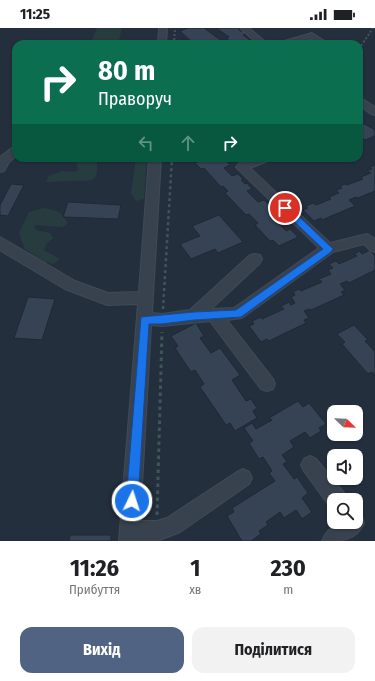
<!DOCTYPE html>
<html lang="uk">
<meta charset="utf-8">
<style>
:root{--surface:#fff;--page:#f2f2f2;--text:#202124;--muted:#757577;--accent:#506383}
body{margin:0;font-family:"Fira Sans Condensed",sans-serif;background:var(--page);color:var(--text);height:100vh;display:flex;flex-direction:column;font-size:15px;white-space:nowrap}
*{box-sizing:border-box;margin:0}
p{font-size:13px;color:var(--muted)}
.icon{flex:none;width:22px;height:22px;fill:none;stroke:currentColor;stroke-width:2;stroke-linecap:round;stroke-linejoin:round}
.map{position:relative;height:513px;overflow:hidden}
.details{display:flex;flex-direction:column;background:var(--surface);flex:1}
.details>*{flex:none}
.banner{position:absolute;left:12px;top:12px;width:351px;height:122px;border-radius:12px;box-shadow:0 1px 3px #0004;background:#0b6e4f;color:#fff;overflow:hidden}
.needle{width:26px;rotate:113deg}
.buttons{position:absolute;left:327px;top:377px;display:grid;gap:8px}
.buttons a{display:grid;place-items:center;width:36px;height:36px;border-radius:8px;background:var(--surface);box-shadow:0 1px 3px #0004;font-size:20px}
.pin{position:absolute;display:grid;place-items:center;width:34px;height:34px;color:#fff;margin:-17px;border:2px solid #fff;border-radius:50%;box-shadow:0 1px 4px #0007}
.me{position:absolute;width:44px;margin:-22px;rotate:4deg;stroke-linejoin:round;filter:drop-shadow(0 0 3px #0008)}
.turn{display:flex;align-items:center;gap:14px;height:84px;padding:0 20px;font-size:18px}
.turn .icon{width:52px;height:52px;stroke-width:2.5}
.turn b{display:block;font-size:28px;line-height:34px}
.lanes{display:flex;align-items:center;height:38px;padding:0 20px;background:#0003;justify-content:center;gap:20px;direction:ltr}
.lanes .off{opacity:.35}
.eta{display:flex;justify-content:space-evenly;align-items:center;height:68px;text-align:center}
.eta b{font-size:24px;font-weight:700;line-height:28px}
.button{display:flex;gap:8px;margin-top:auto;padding:8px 20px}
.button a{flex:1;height:46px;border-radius:12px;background:var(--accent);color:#fff;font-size:16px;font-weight:700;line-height:46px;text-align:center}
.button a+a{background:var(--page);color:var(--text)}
.status{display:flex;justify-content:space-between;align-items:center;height:28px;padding:0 20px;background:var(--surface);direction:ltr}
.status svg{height:11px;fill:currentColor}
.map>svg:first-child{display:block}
.green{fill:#263c3f}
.building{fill:#364354;stroke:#1f2835}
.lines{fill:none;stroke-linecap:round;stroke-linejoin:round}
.minor-casing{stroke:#414a57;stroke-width:2}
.path-far2{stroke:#3f5557;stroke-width:2;stroke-dasharray:2 2;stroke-linecap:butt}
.path-far1{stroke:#3f5557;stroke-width:2.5;stroke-dasharray:3 3;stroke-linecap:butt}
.path{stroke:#3f5557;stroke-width:3;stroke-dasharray:3.5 3.5;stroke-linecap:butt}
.minor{fill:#38414e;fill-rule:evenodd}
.route{fill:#1a73e8;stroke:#114b97}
</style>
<div class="status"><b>11:25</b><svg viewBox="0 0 49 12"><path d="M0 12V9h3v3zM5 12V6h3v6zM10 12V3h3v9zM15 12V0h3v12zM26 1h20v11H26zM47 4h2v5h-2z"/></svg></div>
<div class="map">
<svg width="375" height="513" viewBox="0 0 375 513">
<rect width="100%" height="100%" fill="#242f3e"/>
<g class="green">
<polygon points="97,0 122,0 118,16 78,16 92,12"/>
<path d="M81,130H96L97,131C99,157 92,152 71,153C63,153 55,154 46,154L49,148L62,143L74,144L79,142L76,135Z"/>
<polygon points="136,130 147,130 144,171 136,173 131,165"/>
<path d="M43,180C57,182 61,183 68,195L63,199L34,197L36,202L50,205L53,210L46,216L44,222L60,231L54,236L44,234L25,221L19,205L29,184Z"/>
</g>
<g class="building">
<polygon points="188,0 204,0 226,16 194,16 180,3"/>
<polygon points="216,0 238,0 240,3 243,3 247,6 243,7 250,12 253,11 259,16 234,16 226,10 229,9"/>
<polygon points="359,93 375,102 375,108 365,112 359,108"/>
<polygon points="231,130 225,132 230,137 224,140 232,148 238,146 243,151 241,152 245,156 247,155 252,161 247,163 258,174 264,172 280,188 274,191 286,203 290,201 298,209 279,218 273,212 270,213 255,197 258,195 249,186 246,187 225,165 228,163 223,158 221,159 204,140 201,141 195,135 202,132 201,131 203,130"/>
<polygon points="375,137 375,163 358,170 356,169 349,172 355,178 322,192 321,190 314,193 303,182 308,180 306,178 313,175 316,177 331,171 329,169 339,165 336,162 342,160 340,158 345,156 347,157 363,151 361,149 371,145 367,142 372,141 370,139"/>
<polygon points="11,156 24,157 8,188 0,187 0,177"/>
<polygon points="68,174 121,177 118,191 63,189"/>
<polygon points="219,187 243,214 218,225 215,221 191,231 180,216 200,208 192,198"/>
<polygon points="370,222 375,228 375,242 349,255 347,253 340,256 345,262 341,264 344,267 311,282 309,281 304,283 309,290 304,292 306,295 269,313 267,311 261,314 249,298 254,296 252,293 261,289 262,291 284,281 281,278 289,274 291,277 295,275 291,269 295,267 293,264 299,261 301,263 322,254 319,251 331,246 328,242 333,240 329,236 336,233 339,236 357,228 354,226 360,223 362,226"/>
<polygon points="28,269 55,271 42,312 14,310"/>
<polygon points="196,295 204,308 200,310 211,325 220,320 240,347 232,352 246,373 251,371 257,380 253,383 257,390 235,403 230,395 226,397 200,359 204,356 195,342 191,344 175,320 178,318 171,308"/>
<polygon points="354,297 368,312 365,313 375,324 375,348 372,344 368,346 342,316 345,314 337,306"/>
<polygon points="298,373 303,379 309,375 326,396 319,400 321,403 310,410 305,404 290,413 294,419 282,427 287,434 283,436 294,451 297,449 308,465 302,470 312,484 302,491 296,482 284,490 280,484 266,494 268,497 259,503 261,506 251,513 242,513 227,488 234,484 232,480 275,453 269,445 272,443 263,429 259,431 249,415 253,413 244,400 252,395 256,401 272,392 269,390"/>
<polygon points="70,507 111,507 111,513 69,513"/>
</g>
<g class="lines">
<g class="minor-casing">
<g id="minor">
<polygon points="159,0 167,0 166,16 158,16"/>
<polygon points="240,0 249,0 268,16 258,16"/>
<polygon points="312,5 329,16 319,16 311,11 294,16 280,16 281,14"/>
<polygon points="359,69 375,79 375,87 371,86 359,77"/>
<polygon points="16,118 16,128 9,134 4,143 0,144 0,129 12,120"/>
<path d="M149,130H161L152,285L162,286L190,282L250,227L255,226L260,227L262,231L260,235L211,281L234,280L319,220L236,139C243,129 259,130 270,130L268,133L250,140L330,215L367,206L375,211V224L370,222L364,216L333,224L242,290L227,292L273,351L275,356L273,361L267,363L261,361L210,293L162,298L151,297L140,493H157L167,490L237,444L243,441L249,444L252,450L249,456L180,504L157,513H119L138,276L107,277L102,275L65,261L3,224L0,222V209L75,253L108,265L139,264Z"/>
<polygon points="310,428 316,431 344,465 346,472 334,472 334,480 330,479 304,443 301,437 304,431"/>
<path d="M356,485L362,488L364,495C356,513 341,513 322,513C329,497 340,494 356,494Z"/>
</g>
</g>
<g class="path-far2">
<polyline points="174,16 175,0"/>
<polyline points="359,21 373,0"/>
</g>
<polyline class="path-far1" points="163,281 172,130"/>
<polyline class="path" points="157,487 162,304"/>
<use href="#minor" class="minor"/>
</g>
<polygon class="route" points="285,177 288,178 331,219 333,221 331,224 241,289 194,292 162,296 149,296 138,473 136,477 132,479 127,477 126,473 141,289 194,284 236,282 323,221 282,182 281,180"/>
</svg>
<div class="buttons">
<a><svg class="needle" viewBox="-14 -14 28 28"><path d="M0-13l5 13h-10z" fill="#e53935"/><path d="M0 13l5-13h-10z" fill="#757577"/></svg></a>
<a><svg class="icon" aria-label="sound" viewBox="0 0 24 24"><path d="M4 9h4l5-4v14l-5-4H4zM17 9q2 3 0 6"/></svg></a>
<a><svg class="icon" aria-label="search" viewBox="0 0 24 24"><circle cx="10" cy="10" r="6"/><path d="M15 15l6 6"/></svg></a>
</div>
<div class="pin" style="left:285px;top:180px;background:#d93025"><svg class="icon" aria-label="arrive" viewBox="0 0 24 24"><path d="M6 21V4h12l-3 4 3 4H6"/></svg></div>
<svg class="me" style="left:132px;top:473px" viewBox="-20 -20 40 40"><circle r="17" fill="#1a73e8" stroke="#fff" stroke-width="3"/><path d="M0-11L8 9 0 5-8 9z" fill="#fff"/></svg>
<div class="banner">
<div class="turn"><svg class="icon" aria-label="right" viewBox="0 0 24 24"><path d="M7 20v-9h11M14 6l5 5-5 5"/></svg><div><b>80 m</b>Праворуч</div></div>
<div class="lanes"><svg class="icon off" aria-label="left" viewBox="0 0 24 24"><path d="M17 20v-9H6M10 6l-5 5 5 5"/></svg><svg class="icon off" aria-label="ahead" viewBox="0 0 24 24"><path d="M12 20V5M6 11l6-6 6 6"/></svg><svg class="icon" aria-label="right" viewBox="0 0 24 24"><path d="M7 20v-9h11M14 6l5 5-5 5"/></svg></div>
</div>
</div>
<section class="details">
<div class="eta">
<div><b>11:26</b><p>Прибуття</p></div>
<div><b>1</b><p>хв</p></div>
<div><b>230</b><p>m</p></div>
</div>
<div class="button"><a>Вихід</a><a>Поділитися</a></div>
</section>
